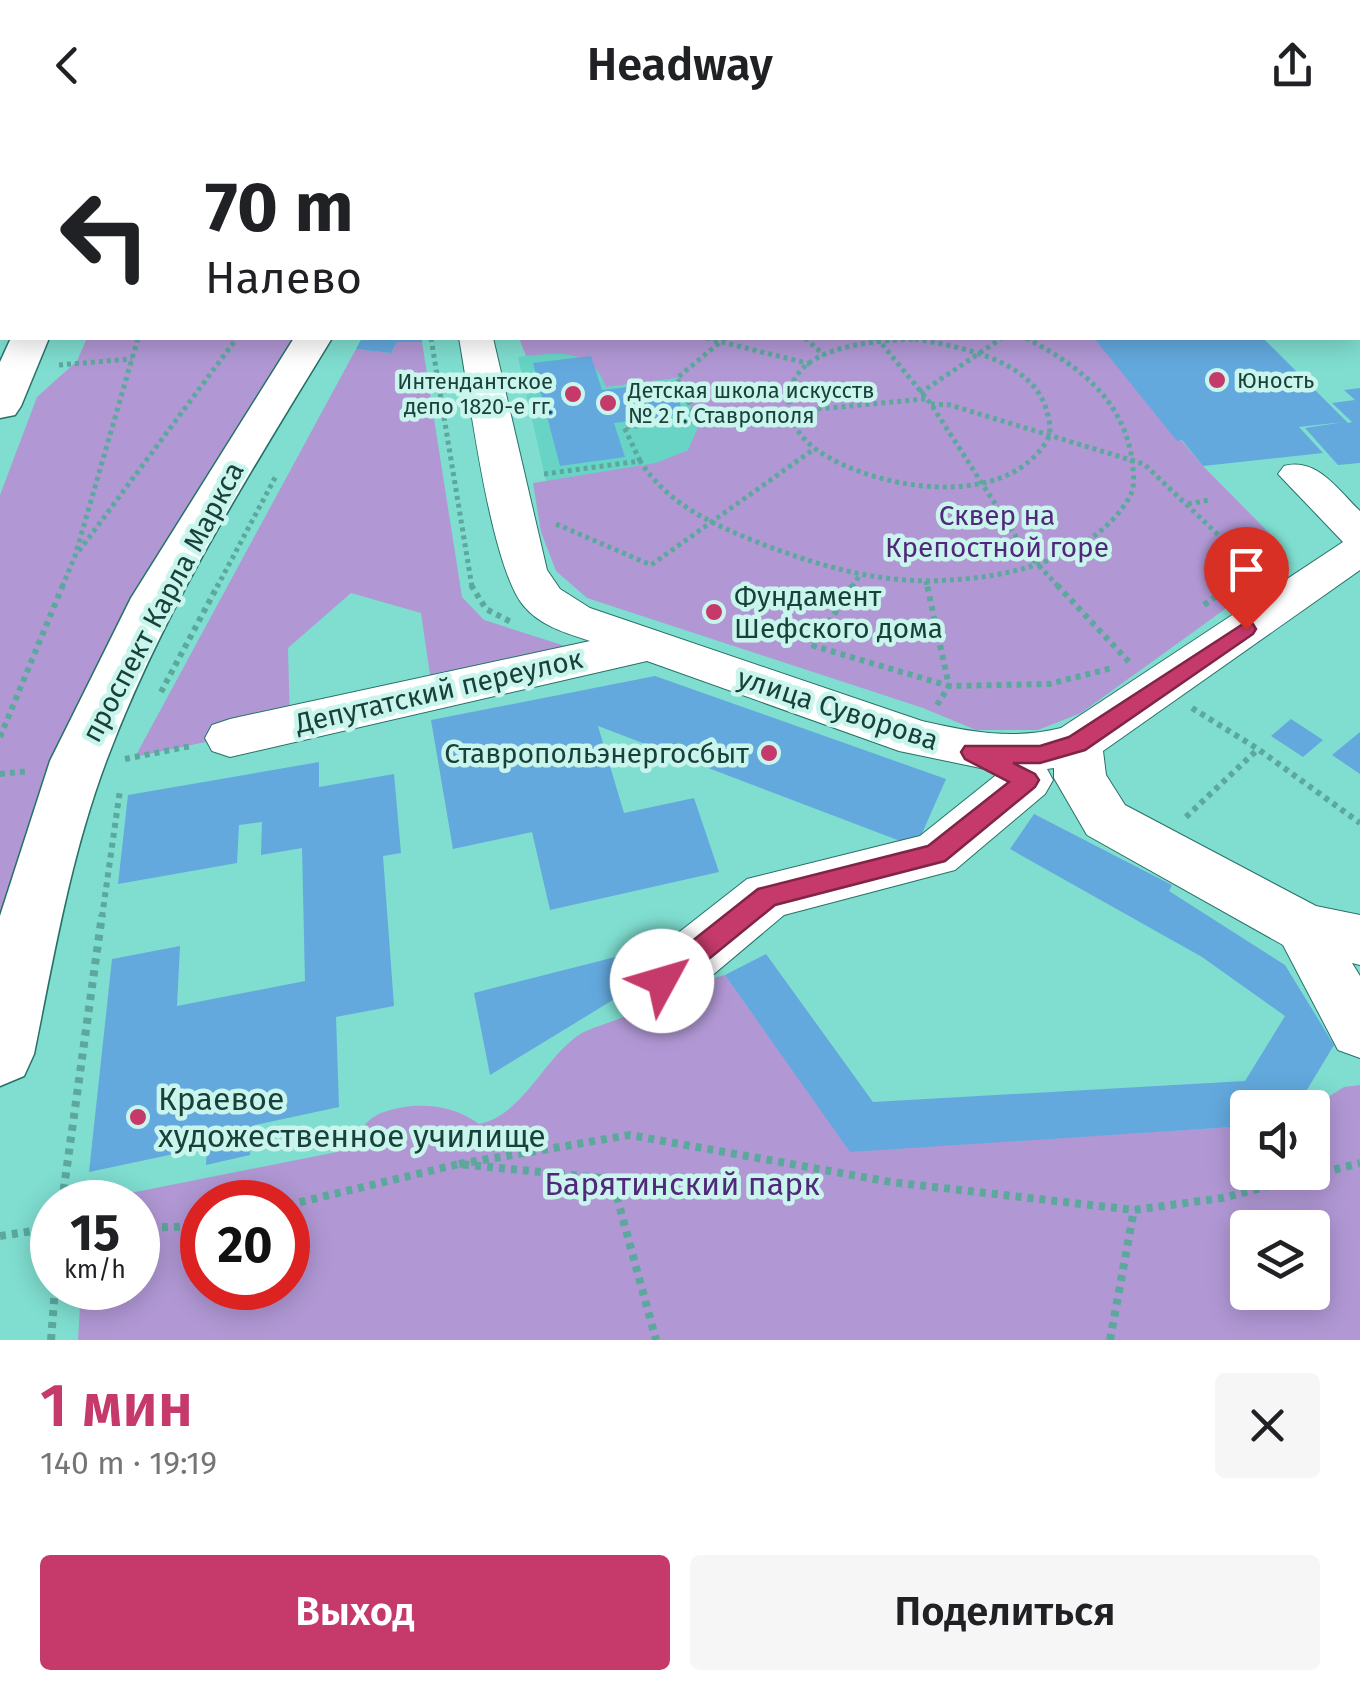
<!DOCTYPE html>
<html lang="ru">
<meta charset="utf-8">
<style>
:root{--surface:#fff;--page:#f6f6f6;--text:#202124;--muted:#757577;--accent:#c5396b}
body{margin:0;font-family:"Fira Sans",sans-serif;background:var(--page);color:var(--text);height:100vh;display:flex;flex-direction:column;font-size:38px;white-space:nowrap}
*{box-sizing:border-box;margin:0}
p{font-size:32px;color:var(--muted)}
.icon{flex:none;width:55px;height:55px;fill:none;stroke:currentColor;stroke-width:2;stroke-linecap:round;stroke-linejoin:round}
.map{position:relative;height:1210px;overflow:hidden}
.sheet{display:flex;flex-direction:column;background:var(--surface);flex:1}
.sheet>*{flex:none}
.top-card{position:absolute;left:0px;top:0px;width:1360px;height:210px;box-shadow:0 5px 25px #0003;background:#fff;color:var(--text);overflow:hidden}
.controls{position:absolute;left:1230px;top:960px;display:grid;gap:20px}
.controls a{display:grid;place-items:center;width:100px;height:100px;border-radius:10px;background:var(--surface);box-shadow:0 5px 25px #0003;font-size:50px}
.speed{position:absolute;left:30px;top:1050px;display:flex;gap:20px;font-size:50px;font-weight:700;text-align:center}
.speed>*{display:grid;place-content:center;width:130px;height:130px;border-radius:50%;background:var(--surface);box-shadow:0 5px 25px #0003;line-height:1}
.speed small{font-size:25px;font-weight:400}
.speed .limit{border:15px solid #d22;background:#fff;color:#111}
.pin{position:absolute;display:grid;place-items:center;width:85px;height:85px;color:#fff;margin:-102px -42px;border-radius:50% 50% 50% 0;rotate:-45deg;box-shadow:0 0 10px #0007}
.pin .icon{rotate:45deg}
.me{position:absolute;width:110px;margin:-55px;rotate:51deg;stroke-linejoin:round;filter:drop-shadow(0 0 8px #0008)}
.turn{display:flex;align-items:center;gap:35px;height:210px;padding:0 40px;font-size:45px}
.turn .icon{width:130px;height:130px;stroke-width:2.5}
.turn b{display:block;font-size:70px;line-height:85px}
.round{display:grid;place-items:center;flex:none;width:105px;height:105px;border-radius:10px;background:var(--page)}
.head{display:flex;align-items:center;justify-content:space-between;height:170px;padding:0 40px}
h1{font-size:60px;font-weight:600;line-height:75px;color:var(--accent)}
.cta{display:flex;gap:20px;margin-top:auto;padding:20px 40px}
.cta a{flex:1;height:115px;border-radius:10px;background:var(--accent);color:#fff;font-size:40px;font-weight:600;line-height:115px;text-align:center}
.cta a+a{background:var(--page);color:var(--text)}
header{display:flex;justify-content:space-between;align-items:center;height:130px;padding:0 40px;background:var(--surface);font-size:45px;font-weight:600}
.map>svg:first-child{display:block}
.built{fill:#67d4c5}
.green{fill:#b198d5;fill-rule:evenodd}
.building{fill:#63a9de}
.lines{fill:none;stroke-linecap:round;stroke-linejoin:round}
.minor-casing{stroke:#267167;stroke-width:2}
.major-casing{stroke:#267167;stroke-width:3}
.path-far3{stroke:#5ca89d;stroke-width:4;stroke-dasharray:2.5 2.5;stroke-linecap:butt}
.path-far2{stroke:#5ca89d;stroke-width:5;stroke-dasharray:4 4;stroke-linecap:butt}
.path-far1{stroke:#5ca89d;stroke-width:6;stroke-dasharray:5 5;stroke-linecap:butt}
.path{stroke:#5ca89d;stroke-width:8;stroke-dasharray:6 6;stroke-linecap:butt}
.minor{fill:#fff;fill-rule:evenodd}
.major{fill:#fff;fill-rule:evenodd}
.route{fill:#c5396b;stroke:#802546;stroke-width:2.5}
.poi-dot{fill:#c5396b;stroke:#c9f5ed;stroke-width:4}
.labels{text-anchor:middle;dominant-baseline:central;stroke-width:9;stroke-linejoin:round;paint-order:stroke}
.far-poi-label{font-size:22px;fill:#18413b;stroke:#c9f5ed;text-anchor:start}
.park-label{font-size:28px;fill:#51287b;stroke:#c9f5ed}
.poi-label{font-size:28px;fill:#18413b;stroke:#c9f5ed;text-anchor:start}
.street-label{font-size:28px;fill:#18413b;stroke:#c9f5ed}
.near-poi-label{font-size:32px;fill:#18413b;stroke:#c9f5ed;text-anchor:start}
.near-park-label{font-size:32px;fill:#51287b;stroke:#c9f5ed}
</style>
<header><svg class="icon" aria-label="back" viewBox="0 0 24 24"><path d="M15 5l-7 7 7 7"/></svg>Headway<svg class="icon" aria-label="share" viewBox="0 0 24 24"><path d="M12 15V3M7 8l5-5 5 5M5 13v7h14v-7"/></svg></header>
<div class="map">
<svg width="1360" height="1210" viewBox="0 0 1360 1210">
<rect width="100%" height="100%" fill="#7fded0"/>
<polygon class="built" points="592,218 606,257 677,248 699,295 695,309 688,320 656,334 546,351 518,227"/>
<g class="green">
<polygon points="87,208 303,208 184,396 0,828 0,365 37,267 77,231"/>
<path d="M519,208H1095L1203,336L1279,413L1275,417L1289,433L1081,583L1038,600H976L923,578L587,468L556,441L541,402L533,353L656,333L688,320L699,295L677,248L606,257C592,219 560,222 526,226Z"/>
<polygon points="397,212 422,212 462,467 484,490 584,522 431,552 421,483 351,463 288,518 290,594 135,627 356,219 391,223"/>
<path d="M725,845L851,1021L1247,996L1248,1042H1312V977L1344,957L1360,955V1210H78L81,1158H138V1072H85L352,1019L351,1009C360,1000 370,987 381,983C412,971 452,973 479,994C524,985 545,925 582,903C598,895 617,891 632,883C664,867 690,854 725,845ZM202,1072H288V1158H202ZM1248,1098H1312V1162H1248Z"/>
</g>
<g class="building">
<polygon points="362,208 422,208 422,212 397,212 391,223 356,219"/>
<polygon points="1094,208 1263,208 1348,293 1352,292 1332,273 1355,270 1344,260 1360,258 1360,333 1338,335 1305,298 1344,292 1299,297 1323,323 1203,336 1182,310 1177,311"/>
<polygon points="591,226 602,260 671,252 684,284 614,293 625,327 560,336 533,233"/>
<polygon points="655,546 946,649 916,717 598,596 624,683 694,668 719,742 550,780 532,702 453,719 431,590"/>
<polygon points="1291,589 1323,610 1303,627 1271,606"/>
<polygon points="1360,602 1360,644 1332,625"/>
<polygon points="319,632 319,657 394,644 401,723 383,726 394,876 336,887 339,977 251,996 250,1025 206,1035 207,1017 89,1042 112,829 180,816 177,876 305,851 302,718 261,725 262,692 239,695 237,733 118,754 128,665"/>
<polygon points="1034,684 1172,755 1169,761 1285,835 1334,915 1296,978 1248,978 1248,996 850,1022 725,845 766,824 873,972 1245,951 1285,886 1202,827 1010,719"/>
<polygon points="655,817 662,840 490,945 474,863"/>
</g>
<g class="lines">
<g class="minor-casing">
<g id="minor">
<rect x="490" y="0" width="26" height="2"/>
<polygon points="1358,154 1360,155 1360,176 1358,175"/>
<path d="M459,208H493L547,440L560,459L590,478L922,591C969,602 1014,610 1061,598L1343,412L1278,344L1284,336C1317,327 1338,360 1360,381V440L1103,621L1106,645L1125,675L1316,776L1360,785V835L1352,833L1360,846V928L1338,920L1283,815L1087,705L1054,648V638L1047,639L1053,650L1045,664L955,740L784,785L683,870L662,877L641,870L632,851L641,832L747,749L920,706L1000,642L899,621L647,531L230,627L212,621L205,608L212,595L230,589L590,511C566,503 540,496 523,475C490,434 470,268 459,208Z"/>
</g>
</g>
<g class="major-casing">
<g id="major">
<polygon points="11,208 49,208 21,276 15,285 0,288 0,232"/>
<path d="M294,208H332C249,344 163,480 107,629C71,724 54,825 34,924L24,946L0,956V786L50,631L131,468Z"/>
</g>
</g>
<g class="path-far3">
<polyline points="576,0 580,2"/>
<polyline points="1108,0 1112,2"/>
<polyline points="558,2 568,0"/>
<polyline points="0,178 2,173"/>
</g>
<g class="path-far2">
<polyline points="431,208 472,457"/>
<polyline points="706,208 810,234"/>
<polyline points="805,208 824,225"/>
<polyline points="877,208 931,274 1026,422 1059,457"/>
<path d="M915,209C961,217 1034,230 1047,282C1050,292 1052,303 1046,312C1003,381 874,360 817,320C803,310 791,295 789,277C784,215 873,211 915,209Z"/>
<polyline points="59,235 132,229"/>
<polyline points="920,263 1002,208"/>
<polyline points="931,274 950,275 1144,334 1253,438 1227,457"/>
<polyline points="697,289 677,248 725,208"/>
<polyline points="640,331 624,297 925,269"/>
<path d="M544,344L640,331C668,374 710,393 757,412C818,436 883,455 950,450C1012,447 1097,426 1130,366C1136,355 1133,341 1132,329C1122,267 1077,235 1026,208"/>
<polyline points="1188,374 1209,370"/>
<polyline points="556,394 651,435 814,319"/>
<polyline points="79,421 237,208"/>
<polyline points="926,451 927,457"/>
<polyline points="62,457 75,426 138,208"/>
<polyline points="217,457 277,344"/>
<polyline points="852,457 859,446"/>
</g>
<g class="path-far1">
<polyline points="471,455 486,479 511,492"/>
<polyline points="853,455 814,516 949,556 927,455"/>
<polyline points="1057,455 1130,533"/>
<polyline points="1204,475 1231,455"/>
<polyline points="161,562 218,455"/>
<polyline points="937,575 949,556 1049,554 1112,538"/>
<polyline points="1192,578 1258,619 1360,693"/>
<polyline points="0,607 63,455"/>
<polyline points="125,629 191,616"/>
<polyline points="0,644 29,641"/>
<polyline points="1186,687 1258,619"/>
<polyline points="102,787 120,660"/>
</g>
<g class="path">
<polyline points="459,1034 630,1005 891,1052 1134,1080 1222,1068 1360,1033"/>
<polyline points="62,1072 102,785"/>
<polyline points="288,1075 459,1034 612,1049 656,1210"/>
<polyline points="138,1098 202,1096"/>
<polyline points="0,1106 52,1098"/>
<polyline points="51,1210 55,1158"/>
<polyline points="1110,1210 1134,1080"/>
</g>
<use href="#minor" class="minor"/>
<use href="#major" class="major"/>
</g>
<polygon class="route" points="1246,492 1253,494 1256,499 1253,504 1085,620 1040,633 1013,633 1035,644 1039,650 1035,657 945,731 775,775 672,859 662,863 653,859 649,851 653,842 758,759 928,716 1009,652 965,629 961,622 965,616 1040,616 1069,607"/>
<g class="poi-dot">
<circle cx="1217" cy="250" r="10"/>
<circle cx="573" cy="264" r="10"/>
<circle cx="608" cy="273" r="10"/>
<circle cx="714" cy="482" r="10"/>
<circle cx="769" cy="623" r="10"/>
<circle cx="138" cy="987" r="10"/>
</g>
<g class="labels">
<g class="far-poi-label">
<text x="1237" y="250">Юность</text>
<text x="553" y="251" text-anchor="end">Интендантское<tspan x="553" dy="25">депо 1820-е гг.</tspan></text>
<text x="628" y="260">Детская школа искусств<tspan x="628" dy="25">№ 2 г. Ставрополя</tspan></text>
</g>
<g class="park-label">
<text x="997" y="385">Сквер на<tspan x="997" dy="32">Крепостной горе</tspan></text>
</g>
<g class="poi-label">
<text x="734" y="466">Фундамент<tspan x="734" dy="32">Шефского дома</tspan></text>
<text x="749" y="623" text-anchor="end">Ставропольэнергосбыт</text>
</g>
<g class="street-label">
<text transform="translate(163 472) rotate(-62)">проспект Карла Маркса</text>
<text transform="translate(439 561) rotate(-13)">Депутатский переулок</text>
<text transform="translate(838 579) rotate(18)">улица Суворова</text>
</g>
<g class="near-poi-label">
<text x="158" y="969">Краевое<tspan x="158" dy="37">художественное училище</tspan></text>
</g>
<g class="near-park-label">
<text x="682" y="1054">Барятинский парк</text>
</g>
</g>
</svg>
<div class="controls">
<a><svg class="icon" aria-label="sound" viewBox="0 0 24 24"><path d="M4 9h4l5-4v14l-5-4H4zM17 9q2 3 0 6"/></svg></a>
<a><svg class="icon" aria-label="layers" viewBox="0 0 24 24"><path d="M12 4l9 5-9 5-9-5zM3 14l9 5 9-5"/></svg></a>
</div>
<div class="speed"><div>15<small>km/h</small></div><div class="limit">20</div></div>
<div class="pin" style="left:1246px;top:499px;background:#d93025"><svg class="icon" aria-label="arrive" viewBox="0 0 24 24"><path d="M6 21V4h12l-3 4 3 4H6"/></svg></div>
<svg class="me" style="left:662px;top:851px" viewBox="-20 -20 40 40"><circle r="19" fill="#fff"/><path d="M0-13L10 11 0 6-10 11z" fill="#c5396b"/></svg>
<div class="top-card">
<div class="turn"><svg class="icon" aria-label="left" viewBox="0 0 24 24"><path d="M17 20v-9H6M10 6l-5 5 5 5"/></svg><div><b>70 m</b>Налево</div></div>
</div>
</div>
<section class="sheet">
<div class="head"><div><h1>1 мин</h1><p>140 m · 19:19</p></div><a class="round"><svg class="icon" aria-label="close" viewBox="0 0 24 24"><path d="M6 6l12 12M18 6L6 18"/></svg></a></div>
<div class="cta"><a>Выход</a><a>Поделиться</a></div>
</section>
